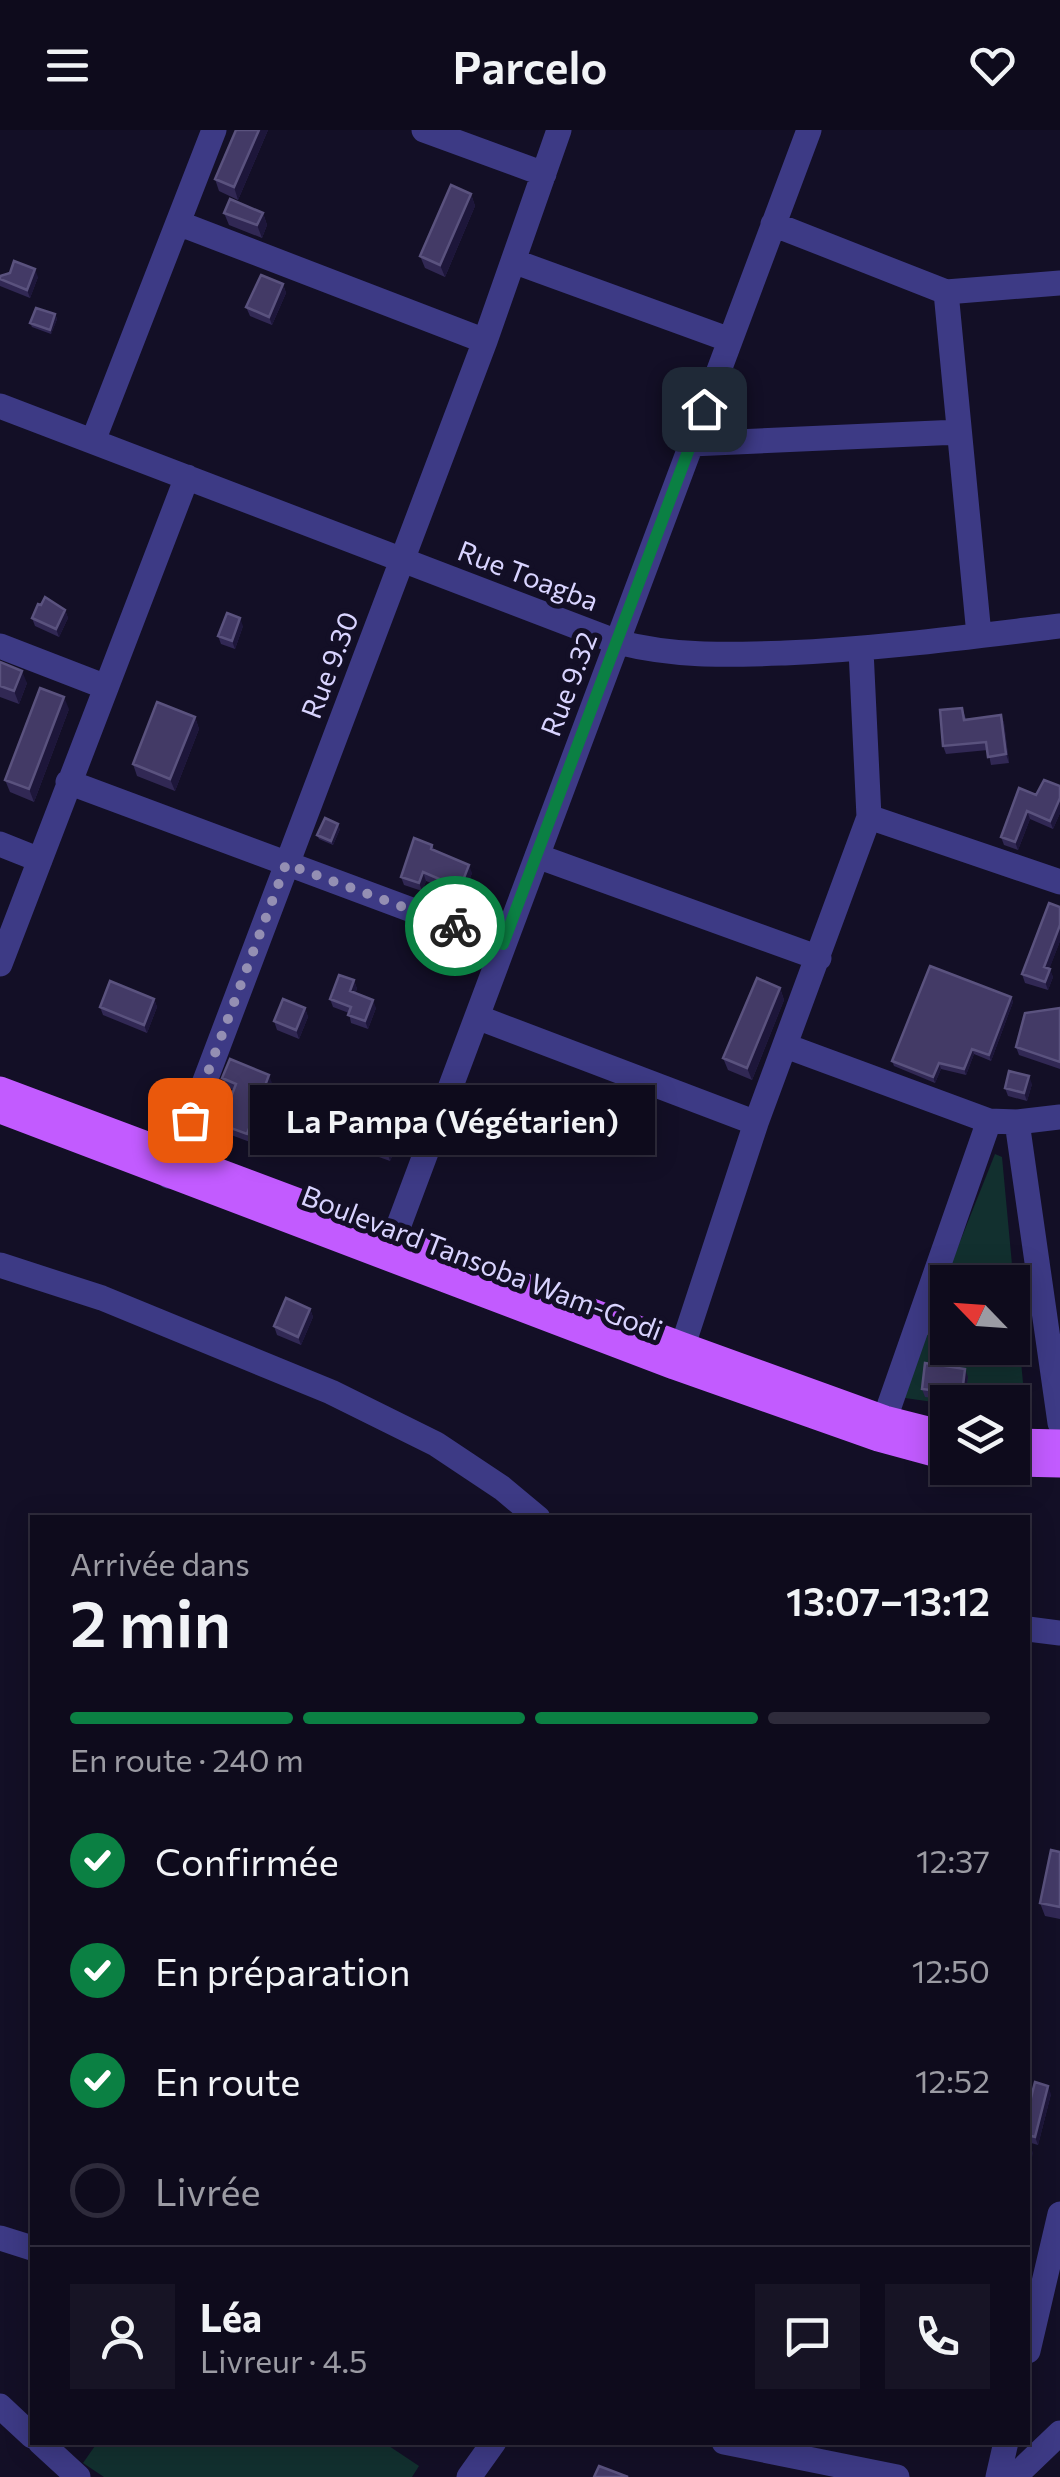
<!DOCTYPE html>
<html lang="fr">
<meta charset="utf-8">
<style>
:root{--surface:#0e0b1c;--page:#171425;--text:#f1f3f6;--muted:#9b9ba3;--line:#2e2b3b;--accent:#0b8043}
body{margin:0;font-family:Commissioner,sans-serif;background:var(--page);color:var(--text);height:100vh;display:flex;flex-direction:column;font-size:38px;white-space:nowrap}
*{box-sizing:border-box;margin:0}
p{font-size:32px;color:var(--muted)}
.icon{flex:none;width:55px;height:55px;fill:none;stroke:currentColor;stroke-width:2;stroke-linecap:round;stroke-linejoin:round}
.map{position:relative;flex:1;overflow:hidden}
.panel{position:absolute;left:30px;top:1385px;width:1000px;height:930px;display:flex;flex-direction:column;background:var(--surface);border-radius:0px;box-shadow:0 5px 25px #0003,0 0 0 2px var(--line)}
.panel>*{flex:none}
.needle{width:65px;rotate:295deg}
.controls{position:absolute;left:930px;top:1135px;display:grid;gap:20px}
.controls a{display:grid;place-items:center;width:100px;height:100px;border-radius:0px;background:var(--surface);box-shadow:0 5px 25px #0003,0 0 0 2px var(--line);font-size:50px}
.pin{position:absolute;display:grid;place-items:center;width:85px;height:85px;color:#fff;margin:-42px;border-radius:20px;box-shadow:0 5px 15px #0006}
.courier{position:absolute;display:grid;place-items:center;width:100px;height:100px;margin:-50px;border:8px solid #0b8043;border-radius:50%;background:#fff;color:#222;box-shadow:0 2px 12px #0007}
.bubble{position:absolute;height:70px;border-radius:0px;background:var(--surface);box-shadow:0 5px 25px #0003,0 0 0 2px var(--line);font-size:32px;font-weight:600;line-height:70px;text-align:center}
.headline em{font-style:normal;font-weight:600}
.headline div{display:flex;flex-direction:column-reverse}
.headline{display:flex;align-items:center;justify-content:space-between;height:170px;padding:0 40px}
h1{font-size:65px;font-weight:600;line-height:75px}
.bar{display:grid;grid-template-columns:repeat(4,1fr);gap:15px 10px;align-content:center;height:120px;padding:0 40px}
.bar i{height:12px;border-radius:8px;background:var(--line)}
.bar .on{background:var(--accent)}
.bar p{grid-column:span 4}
.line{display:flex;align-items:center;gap:25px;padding:0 40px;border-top:2px solid var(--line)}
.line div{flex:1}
.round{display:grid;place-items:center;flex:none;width:105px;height:105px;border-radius:0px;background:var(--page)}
ol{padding:0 40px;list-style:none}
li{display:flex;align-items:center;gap:30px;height:110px}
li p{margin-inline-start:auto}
li .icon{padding:10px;border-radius:50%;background:var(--accent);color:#fff;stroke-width:4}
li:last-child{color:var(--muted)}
li i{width:55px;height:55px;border:5px solid var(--line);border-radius:50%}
header{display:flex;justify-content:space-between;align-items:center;height:130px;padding:0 40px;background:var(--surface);font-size:45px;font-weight:600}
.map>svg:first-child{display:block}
</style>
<header><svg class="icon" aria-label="menu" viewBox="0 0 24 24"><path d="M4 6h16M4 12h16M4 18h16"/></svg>Parcelo<svg class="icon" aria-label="heart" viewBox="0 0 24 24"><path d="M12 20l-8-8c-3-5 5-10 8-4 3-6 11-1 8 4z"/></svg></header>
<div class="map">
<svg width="1060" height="2347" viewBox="0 0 1060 2347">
<rect width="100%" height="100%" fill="#130f26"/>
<!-- green -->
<path fill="#12302f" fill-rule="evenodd" d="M995,1024l7,3 24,258 -13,-2 -1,-11 -65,2 -49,-7zM948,1152h64v66h-64z
M383,2312l36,24 -7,11h-308l-21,-14 14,-20z"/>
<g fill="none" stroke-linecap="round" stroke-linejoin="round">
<!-- minor -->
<path stroke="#3d3a85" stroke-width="25" d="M424,0l120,44
M178,93l307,118
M773,94l173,68 114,-9
M513,131l217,79
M946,162l33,343
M0,276l617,236c59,15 108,13 168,11 92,-4 183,-16 275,-27
M93,311l121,-311
M691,314l268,-12
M0,516l106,41
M68,652l435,162
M869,687l191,65
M0,714l40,16
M537,726l282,102
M0,834l187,-487
M477,887l279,106
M786,916l203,75 28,1 43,-5
M1017,992l43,301
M169,1046l316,-835 74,-211
M388,1124l421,-1124
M0,1135l102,33 229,94 105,52 66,44 36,30
M683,1215l73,-222 113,-306 -8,-167
M885,1288l104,-297
M1028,1499l32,4
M0,2108l32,10
M1028,2221l32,-137
M0,2276l32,30
M40,2312l38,35
M724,2312l173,35
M469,2347l25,-35
M998,2347l8,-35
M1014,2347l46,-44"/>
<!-- major -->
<path stroke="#c25bff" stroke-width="25" d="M0,959l683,256 202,73 63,16
M0,981l674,256 204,72 70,19
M1012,1311l48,1
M1012,1334l48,1"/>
</g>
<!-- wall -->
<path fill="#312854" d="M236,0h32l-30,70 -19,-9 -4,-12z
M471,64l4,12 -30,71 -20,-9 -5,-12z
M224,83h39l4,12 -5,13 -33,-13z
M10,143l28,4 -8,21 -30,-12v-10z
M283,154l3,9 -14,32 -22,-9 -4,-9z
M55,184l2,5 -6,15 -19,-7 -2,-4z
M65,480l3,8 -9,19 -24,-11 -3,-8z
M243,496l-8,23 -14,-5 -3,-8z
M0,532l27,21 -8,21 -19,-7z
M962,578l4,11 35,-4 3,8 5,40 -18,2 -3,-15 -42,4 -3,-8z
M69,579l-35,93 -24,-10 -5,-12z
M195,587l4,12 -24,62 -38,-15 -4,-12z
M1060,656v27l-7,16 -23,-10 -12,31 -14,-5 -3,-8 35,-42z
M340,699l-7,16 -14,-6 -2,-4z
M432,715l3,6 37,22 -9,23 -37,-15 -4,10 -18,-6 -3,-8z
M1060,777v34l-11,28 4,8 -5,13 -23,-7 -3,-9z
M354,850l3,9 -2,4 21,15 -8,21 -17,-6 -2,-10 -16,-6 -3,-8z
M780,858l4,12 -32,80 -24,-10 -5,-12z
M1011,867l2,5 -22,59 -17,-7 -8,21 -25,-6 -6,14 -41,-17 -2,-5z
M154,869l3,8 -10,26 -44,-18 -3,-8z
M305,878l3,9 -9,22 -22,-9 -3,-9z
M1060,878v61l-41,-14 -3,-8z
M222,948l50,5 -22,59 -27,-10 -13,6 -8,-20 24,-8 8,-20 -9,-4z
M1032,954l-5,17 -19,-5 -3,-8z
M396,978l3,6 -8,21 7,8 -8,18 -36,-13 -2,-7 3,-9 -9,-3 -2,-6z
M310,1179l3,8 -12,28 -24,-10 -3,-9z
M948,1190v25l-18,-7 -1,-4z
M968,1247l-4,25 -39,-5 -3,-8z
M1060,1722v67l-15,-3 -5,-13z
M1051,1964l-13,51 -10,-3v-32z"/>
<!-- shaded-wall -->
<path fill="#1d163a" d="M259,0h9l-30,70 -4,-13z
M471,64l4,12 -30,71 -5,-12z
M263,83l4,12 -5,13 -5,-13z
M35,139l3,8 -8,21 -3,-8z
M283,154l3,9 -14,32 -3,-8z
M55,184l2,5 -6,15 -1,-4z
M65,480l3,8 -9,19 -3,-8z
M240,488l3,8 -8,23 -3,-8z
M22,541l5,12 -8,21 -5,-13z
M64,567l5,12 -35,93 -5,-13z
M1001,585l3,8 5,40 -3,-9z
M195,587l4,12 -24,62 -5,-12z
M1060,668v15l-7,16 -3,-8z
M1027,681l3,8 -12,31 -3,-8z
M338,694l2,5 -7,16 -2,-4z
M469,735l3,8 -9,23 -3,-8z
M423,742l3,9 -4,10 -3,-8z
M1060,795v16l-13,34 -3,-8z
M1050,839l3,8 -5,13 -3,-8z
M354,850l3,9 -4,11 -3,-9z
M780,858l4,12 -32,80 -5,-12z
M1011,867l2,5 -22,59 -2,-6z
M154,869l3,8 -10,26 -3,-8z
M373,870l3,8 -8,21 -3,-8z
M305,878l3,9 -9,22 -3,-9z
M972,919l2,5 -8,21 -2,-6z
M939,933l2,6 -6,14 -2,-6z
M269,945l3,8 -22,59 -3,-8z
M1029,946l3,8 -5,17 -3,-8z
M396,978l3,6 -10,25 -2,-6z
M396,1007l2,6 -8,18 -2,-6z
M310,1179l3,8 -12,28 -3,-8z
M965,1239l3,8 -4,25 -2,-8z
M1048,1956l3,8 -13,51 -3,-8z
M1030,2015l3,8 -5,24v-21z"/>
<!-- building -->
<path fill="#433a66" stroke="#5a527e" stroke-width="2.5" d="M236,0h23l-25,57 -19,-8z
M451,55l20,9 -31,71 -20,-9z
M230,69l33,14 -6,12 -33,-12z
M14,131l21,8 -8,21 -27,-11v-3l10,-3z
M261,145l22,9 -14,33 -23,-10z
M36,178l19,6 -5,16 -20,-7z
M45,467l20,13 -9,19 -24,-11 6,-14 3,1z
M227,483l13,5 -8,23 -14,-5z
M0,532l22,9 -8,20 -14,-5z
M40,558l24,9 -35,92 -24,-9z
M157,572l38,15 -25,62 -37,-15z
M962,578l2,12 37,-5 5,39 -18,3 -2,-15 -43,4 -3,-36z
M1044,650l16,6v12l-10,23 -23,-10 -12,31 -14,-5 18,-49 17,7z
M325,688l13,6 -7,17 -14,-6z
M414,708l18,7 -1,4 38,16 -9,23 -37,-16 -4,11 -18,-6z
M1049,773l11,4v18l-16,42 6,2 -5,13 -23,-8z
M930,836l81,31 -22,58 -17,-6 -8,20 -25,-6 -6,14 -41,-16z
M339,845l15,5 -4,11 23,9 -8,21 -17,-6 3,-8 -21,-8z
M757,848l23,10 -33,80 -24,-10z
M110,851l44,18 -10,26 -44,-18z
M283,869l22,9 -9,22 -22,-9z
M1060,878v54l-44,-15 9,-34z
M230,929l39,16 -22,59 -27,-10 -12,6 -6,-12 9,-5 3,-8 12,5 10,-26 -14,-6z
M1009,941l20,5 -5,17 -19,-5z
M355,962l41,16 -9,25 9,4 -8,18 -36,-14 5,-14 -13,-4z
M286,1168l24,11 -12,28 -24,-11z
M935,1185l13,5v21l-19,-7z
M925,1233l40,6 -3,25 -40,-5z
M1051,1720l9,2v55l-20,-4z
M1035,1952l13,4 -13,51 -7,-2v-25z
M599,2336l29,11h-34z"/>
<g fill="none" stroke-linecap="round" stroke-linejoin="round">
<!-- done -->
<path stroke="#948fb3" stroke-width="10" stroke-dasharray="0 18" d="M190,990l96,-256 169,62"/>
<!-- route -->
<path stroke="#0b8043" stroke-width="12" d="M455,796l48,18 201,-535"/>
</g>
<g text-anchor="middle" stroke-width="10" stroke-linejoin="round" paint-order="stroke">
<!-- street labels -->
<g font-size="28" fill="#d9d4ff" stroke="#130f26">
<text transform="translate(528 446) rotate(21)" y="10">Rue Toagba</text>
<text transform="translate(330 535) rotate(-69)" y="10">Rue 9.30</text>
<text transform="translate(569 554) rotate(-69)" y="10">Rue 9.32</text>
<text transform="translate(482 1133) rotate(21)" y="10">Boulevard Tansoba Wam-Godi</text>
</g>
</g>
</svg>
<div class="controls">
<a><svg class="needle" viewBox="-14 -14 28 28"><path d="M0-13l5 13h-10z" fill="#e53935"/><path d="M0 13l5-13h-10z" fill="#9b9ba3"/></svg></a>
<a><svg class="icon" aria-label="layers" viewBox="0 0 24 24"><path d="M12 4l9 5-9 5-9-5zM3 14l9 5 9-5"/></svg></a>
</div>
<div class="pin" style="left:190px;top:990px;background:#ea580c"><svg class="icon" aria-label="bag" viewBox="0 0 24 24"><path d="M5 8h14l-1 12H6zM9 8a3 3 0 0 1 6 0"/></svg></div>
<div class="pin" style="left:704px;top:279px;background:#1f2937"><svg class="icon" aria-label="home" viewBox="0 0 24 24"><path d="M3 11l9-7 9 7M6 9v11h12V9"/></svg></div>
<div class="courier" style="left:455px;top:796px"><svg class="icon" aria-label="bike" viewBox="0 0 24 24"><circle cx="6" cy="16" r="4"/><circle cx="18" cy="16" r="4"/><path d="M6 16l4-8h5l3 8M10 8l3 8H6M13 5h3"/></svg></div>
<div class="bubble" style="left:250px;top:955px;width:405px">La Pampa (Végétarien)</div>
<section class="panel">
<div class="headline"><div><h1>2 min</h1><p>Arrivée dans</p></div><em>13:07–13:12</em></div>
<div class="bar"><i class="on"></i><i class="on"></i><i class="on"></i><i></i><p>En route · 240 m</p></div>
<ol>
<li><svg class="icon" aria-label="check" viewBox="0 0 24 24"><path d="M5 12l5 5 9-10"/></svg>Confirmée<p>12:37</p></li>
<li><svg class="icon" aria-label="check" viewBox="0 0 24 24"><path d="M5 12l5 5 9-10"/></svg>En préparation<p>12:50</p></li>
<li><svg class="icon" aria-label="check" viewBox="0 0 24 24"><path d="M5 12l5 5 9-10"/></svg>En route<p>12:52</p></li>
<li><i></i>Livrée</li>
</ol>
<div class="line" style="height:180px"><a class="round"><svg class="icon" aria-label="person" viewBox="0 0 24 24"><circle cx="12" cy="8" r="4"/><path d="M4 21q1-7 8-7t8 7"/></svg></a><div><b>Léa</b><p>Livreur · 4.5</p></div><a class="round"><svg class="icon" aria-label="chat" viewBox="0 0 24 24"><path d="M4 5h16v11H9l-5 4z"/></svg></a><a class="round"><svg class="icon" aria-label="phone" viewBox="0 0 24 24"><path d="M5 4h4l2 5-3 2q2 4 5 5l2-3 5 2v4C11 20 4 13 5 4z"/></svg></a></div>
</section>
</div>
